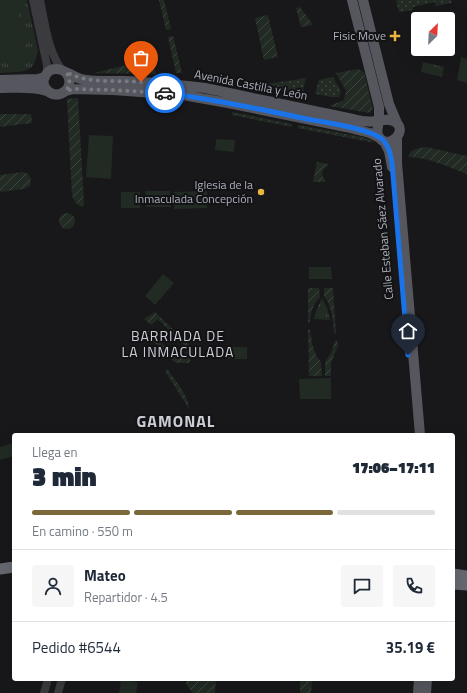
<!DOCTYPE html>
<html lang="es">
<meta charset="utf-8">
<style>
:root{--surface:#fff;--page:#f6f6f7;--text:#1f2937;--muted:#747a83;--line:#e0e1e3;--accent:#7b683b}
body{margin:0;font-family:"Titillium Web",sans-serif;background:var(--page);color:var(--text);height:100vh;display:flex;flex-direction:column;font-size:15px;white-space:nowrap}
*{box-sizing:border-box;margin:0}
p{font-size:13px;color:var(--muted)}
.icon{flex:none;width:22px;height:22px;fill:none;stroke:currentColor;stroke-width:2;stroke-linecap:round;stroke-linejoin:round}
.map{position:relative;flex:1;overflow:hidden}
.sheet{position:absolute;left:12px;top:433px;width:443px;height:248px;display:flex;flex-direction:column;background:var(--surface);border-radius:4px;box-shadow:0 4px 16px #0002}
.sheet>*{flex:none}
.needle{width:26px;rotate:24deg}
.controls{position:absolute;left:411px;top:12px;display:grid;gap:8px}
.controls a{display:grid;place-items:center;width:44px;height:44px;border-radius:4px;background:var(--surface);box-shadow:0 4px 16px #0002;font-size:20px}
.pin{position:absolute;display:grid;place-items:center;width:34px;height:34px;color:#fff;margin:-41px -17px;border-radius:50% 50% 50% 0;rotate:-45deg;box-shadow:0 0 4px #0007}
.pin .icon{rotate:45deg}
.courier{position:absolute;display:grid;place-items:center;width:40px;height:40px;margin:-20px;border:3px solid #1a73e8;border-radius:50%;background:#fff;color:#222;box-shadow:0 1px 5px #0007}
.head em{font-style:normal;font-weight:800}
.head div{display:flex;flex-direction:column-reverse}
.head{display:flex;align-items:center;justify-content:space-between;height:68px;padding:0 20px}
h1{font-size:26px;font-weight:800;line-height:30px}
.bar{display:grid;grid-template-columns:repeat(4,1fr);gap:6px 4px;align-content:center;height:48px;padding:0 20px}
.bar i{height:5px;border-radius:3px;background:var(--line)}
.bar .active{background:var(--accent)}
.bar p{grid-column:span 4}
.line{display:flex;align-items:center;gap:10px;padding:0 20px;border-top:1px solid var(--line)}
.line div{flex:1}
.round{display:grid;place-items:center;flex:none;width:42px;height:42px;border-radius:4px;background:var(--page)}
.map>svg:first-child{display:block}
</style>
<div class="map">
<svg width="467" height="693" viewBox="0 0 467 693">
<defs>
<pattern id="grass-dots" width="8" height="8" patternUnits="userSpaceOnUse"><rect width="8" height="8" fill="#222a24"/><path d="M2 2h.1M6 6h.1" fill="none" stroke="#3f4642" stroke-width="1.8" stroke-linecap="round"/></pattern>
<pattern id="park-tufts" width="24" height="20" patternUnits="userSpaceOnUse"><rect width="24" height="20" fill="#222a24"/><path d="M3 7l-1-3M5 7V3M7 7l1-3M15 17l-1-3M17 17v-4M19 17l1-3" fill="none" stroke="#3f4642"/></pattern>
<pattern id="garden-furrows" width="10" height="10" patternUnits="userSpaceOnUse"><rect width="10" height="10" fill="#222a24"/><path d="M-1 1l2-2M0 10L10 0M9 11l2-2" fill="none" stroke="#3f4642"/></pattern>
</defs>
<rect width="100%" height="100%" fill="#18181a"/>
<!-- grass -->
<path fill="url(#grass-dots)" d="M396,0h55l1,3 -17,3v-4l-22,5v3l-14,2z
M333,77l8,14 -2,6h-7l-17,-3 4,-14z
M306,78l-3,11 1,1 -1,5 -20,-4 -1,-3h-3l-12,-4z"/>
<!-- park -->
<path fill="url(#park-tufts)" d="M0,0h27l11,50 -3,12 -4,6 -7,3 -6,1 -18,1z
M423,62l21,5 -2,10 -21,-5z
M322,298l5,10 3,12 -16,-1 2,-8z"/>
<!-- garden -->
<path fill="url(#garden-furrows)" d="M159,0h5l7,29 -5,1z
M300,7l13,18 -12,2 -5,-19z
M268,15l10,42 -14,3 -9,-42z
M173,36l9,37h-6l-8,-36z
M152,59l4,15 -62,-1z
M358,69l6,3 9,37 -3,4 -41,-7 15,-6 2,-9 -10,-18z
M78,98l6,106 -1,2 -1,1c-5,-2 -9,-7 -10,-12l-5,-96z
M232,112l60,12v3l-60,-12z
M0,114h31l1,9 -32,4z
M298,125l64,12 7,2 6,4 -77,-15z
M426,147l41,9v18c-19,-7 -39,-17 -59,-17 2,-8 10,-9 18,-10z
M317,162l11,2v2c-7,4 -8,9 -2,15l-1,1h-12z
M23,172c7,1 9,7 7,14l-6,3 -24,3v-17z
M59 221a8 8 0 1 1 16 0a8 8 0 1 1-16 0Z
M308,288h11l1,9c-7,7 -9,15 -10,25l-2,1z
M324,288h9l3,46 -2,-1c-1,-13 -2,-27 -10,-37z
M155,312l39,38 -2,5 -7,-2 3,-3 -30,-31 -7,6 -7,-6z
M308,329l2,1 2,13 2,7 3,7 4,5 1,14h-13z
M148,330l30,29 5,-4 8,2 -2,6h-12l-4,-2 -28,-28z
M337,340l1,6 -7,17v13h-6v-14l6,-9 4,-12z
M167,369c7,9 23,29 22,40l-24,-38z
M187,679h29l-1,14h-23v-1l-6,-8z
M300,679h12l-1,14h-11z"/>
<!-- pitch -->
<path fill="#222a24" d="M15,0l12,58 -27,6v-61z
M461,57l6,2v24l-10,-3z
M89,135l24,1 -2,43 -25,-2z
M216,139l19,1 -1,12 -19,-2z
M145,191h25l1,16h-25z
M207,191v17l-33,1v-17z
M121,192h19v16h-19z
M309,267h22l1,12h-23z
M163,274l11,9 -19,22 -10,-9z
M225,347h22v12h-22z
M331,378v21h-31l-1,-20z
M14,443v13l-14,4v-13z
M121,680l17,2 -2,11h-17z"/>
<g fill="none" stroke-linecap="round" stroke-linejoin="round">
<!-- minor -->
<path stroke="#3a3a3f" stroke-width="8" d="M33,0l14,65v8
M40,0c5,23 8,53 23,71
M44,693l4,-14
M58,693l4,-14"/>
<!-- major -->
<path stroke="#56575e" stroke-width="10" d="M363,0l26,104 8,19
M66,73c12,15 -10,30 -20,16 -6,-8 0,-20 10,-20 6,-1 17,8 25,10 13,3 28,2 42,2 27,1 55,4 82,7 21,4 41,9 62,13 32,7 64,13 95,20 4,0 9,1 13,0 5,0 13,-3 18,0 19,8 -7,33 -15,14 -2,-5 1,-10 1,-15 0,-5 0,-9 0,-13l-27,-107
M0,80l38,-1 7,-2
M0,88c14,0 34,-2 47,3
M66,91l7,-2 40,1 70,5 45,8 118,24 24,6 10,5
M397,138v25l23,272
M384,141l5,10 3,16
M418,693l1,-14
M426,693l1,-14"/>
<!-- highway -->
<path stroke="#666870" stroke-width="11" d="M0,569l14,-2
M453,574l14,2
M453,584l14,1"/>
</g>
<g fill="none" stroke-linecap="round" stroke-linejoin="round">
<!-- done -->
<path stroke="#787a82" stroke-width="4" stroke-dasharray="0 7.2" d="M141,82c-24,-2 -54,2 -75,-10 5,7 4,13 0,19l7,-2 40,1 52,3"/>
<!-- route -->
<path stroke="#1a73e8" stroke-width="5" d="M165,93c48,6 95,16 142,26 17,3 65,10 76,21 6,6 8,16 9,23l16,192"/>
</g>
<!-- markers -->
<g fill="#ebb540" stroke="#131316" stroke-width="1.5">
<path d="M393 30h4v4h4v4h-4v4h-4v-4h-4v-4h4z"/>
<circle cx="261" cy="192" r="4"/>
</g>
<g text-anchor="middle" stroke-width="4" stroke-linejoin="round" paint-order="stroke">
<!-- poi labels -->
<g font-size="12" fill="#abafba" stroke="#131316" text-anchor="end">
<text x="386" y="40">Fisic Move</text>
<text x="253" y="189">Iglesia de la<tspan x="253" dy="14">Inmaculada Concepción</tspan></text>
</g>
<!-- street labels -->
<g font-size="12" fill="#abafba" stroke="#131316">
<text transform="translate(251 85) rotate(11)" y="4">Avenida Castilla y León</text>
<text transform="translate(383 229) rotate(-95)" y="4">Calle Esteban Sáez Alvarado</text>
</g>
<!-- quarter labels -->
<g font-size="14" letter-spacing="1" fill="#ccced6" stroke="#131316">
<text x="178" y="341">BARRIADA DE<tspan x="178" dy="16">LA INMACULADA</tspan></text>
</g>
<!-- district labels -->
<g font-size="16" font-weight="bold" letter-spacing="1" fill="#ccced6" stroke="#131316">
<text x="176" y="427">GAMONAL</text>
</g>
</g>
</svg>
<div class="controls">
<a><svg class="needle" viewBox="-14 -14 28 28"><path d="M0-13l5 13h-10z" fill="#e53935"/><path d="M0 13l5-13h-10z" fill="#747a83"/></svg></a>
</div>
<div class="pin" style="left:141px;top:82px;background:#ea580c"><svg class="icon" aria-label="bag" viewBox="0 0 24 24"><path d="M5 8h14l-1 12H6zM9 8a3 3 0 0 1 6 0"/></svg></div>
<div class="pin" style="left:408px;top:355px;background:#1f2937"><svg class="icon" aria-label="home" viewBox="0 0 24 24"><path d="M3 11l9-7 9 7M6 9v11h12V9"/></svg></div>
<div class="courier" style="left:165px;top:93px"><svg class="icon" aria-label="car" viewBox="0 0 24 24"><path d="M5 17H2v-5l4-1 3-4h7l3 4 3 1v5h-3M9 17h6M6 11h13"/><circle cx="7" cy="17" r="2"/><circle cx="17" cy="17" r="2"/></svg></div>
<section class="sheet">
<div class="head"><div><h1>3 min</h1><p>Llega en</p></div><em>17:06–17:11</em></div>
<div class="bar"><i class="active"></i><i class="active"></i><i class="active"></i><i></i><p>En camino · 550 m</p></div>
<div class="line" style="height:72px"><a class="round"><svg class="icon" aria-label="person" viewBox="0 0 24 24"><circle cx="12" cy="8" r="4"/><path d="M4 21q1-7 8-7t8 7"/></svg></a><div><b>Mateo</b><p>Repartidor · 4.5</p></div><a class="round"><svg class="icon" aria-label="chat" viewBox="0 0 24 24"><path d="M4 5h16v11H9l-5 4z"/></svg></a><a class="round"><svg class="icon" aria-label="phone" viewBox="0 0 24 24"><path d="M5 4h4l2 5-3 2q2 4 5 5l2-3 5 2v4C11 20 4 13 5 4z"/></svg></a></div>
<div class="line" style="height:52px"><div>Pedido #6544</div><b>35.19 €</b></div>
</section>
</div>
